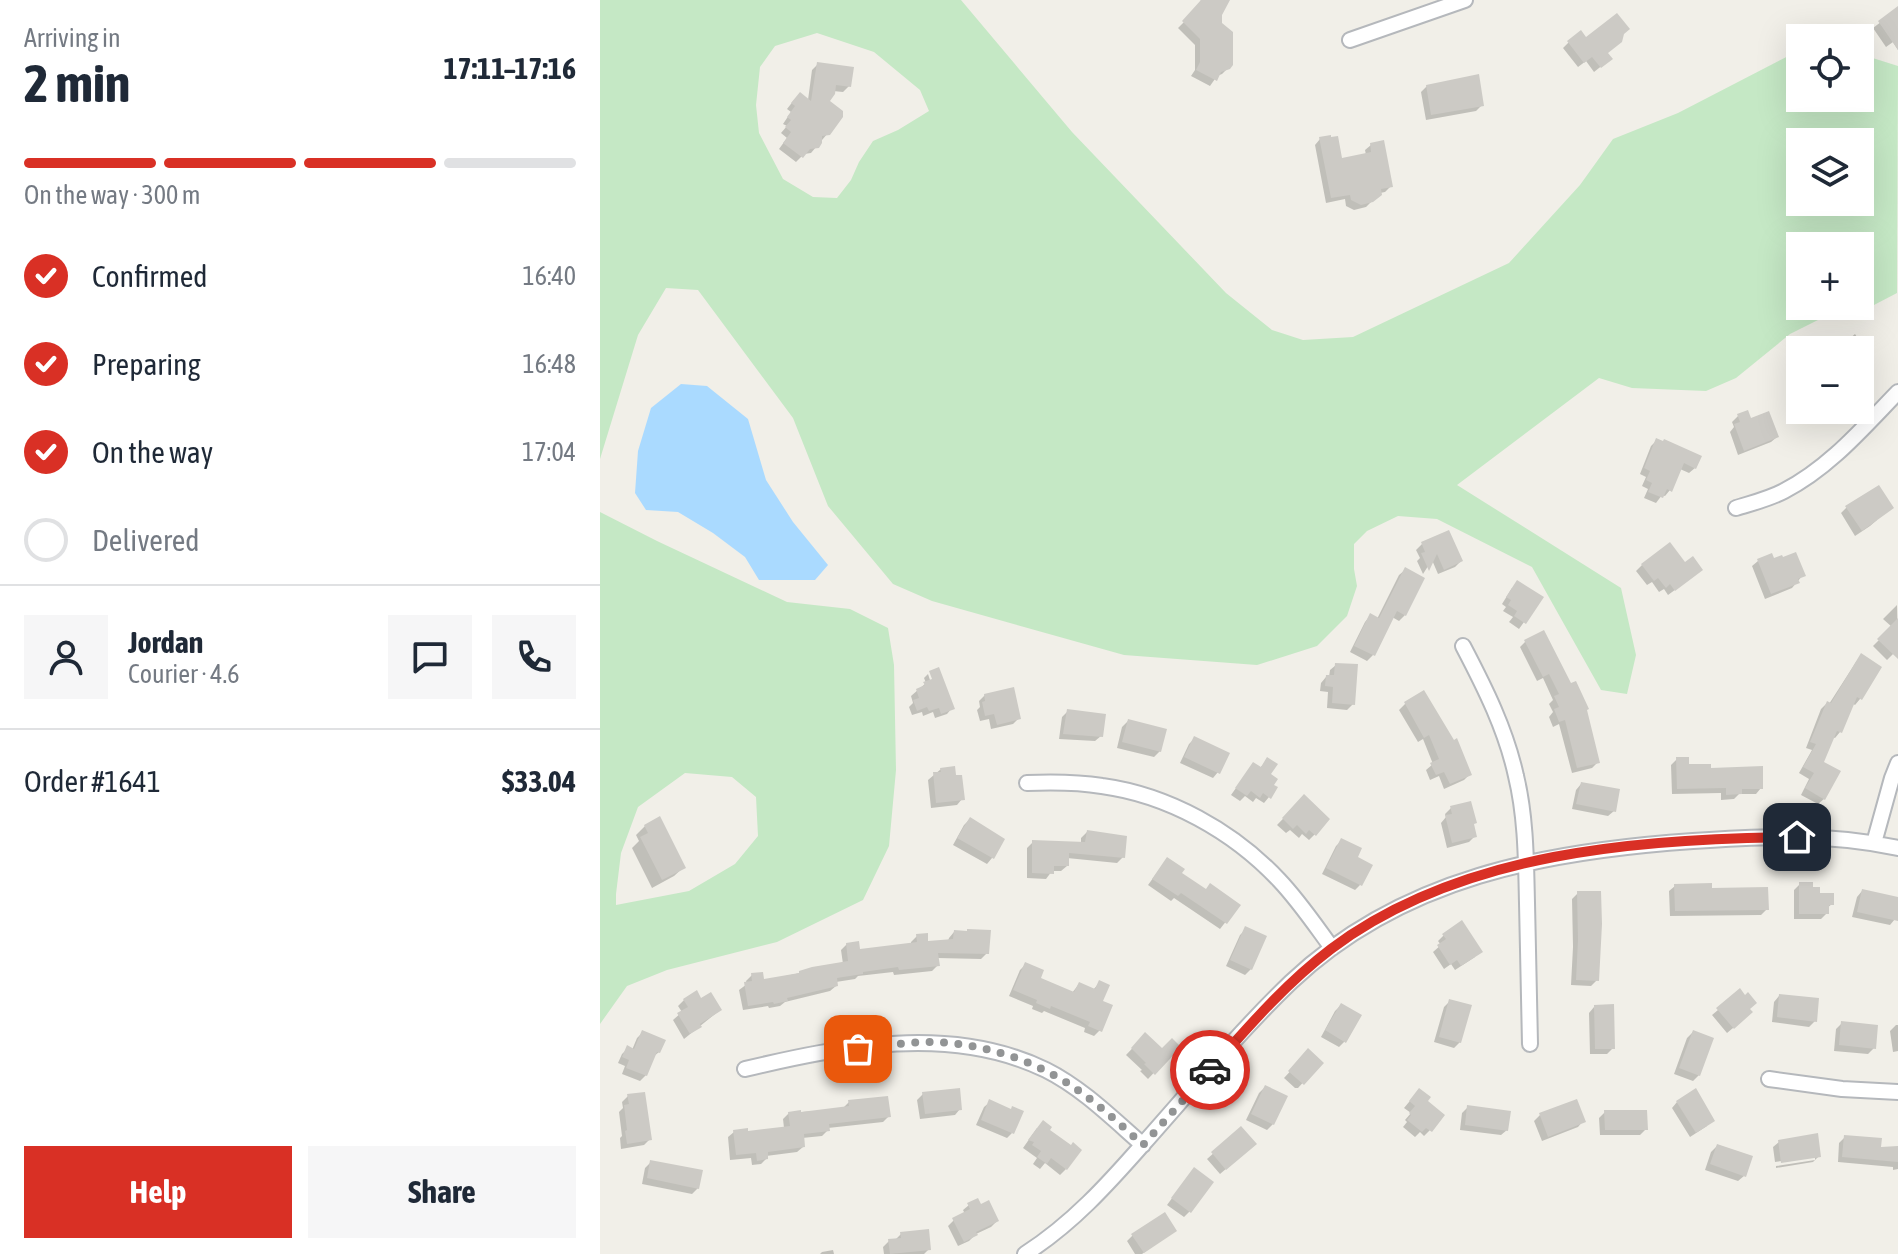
<!DOCTYPE html>
<meta charset="utf-8">
<style>
:root{--surface:#fff;--page:#f6f6f7;--text:#1f2937;--muted:#747a83;--line:#e0e1e3;--accent:#d93025}
body{margin:0;font-family:"Asap Condensed",sans-serif;background:var(--page);color:var(--text);height:100vh;display:flex;flex-direction:column;font-size:30px;white-space:nowrap}
*{box-sizing:border-box;margin:0}
p{font-size:26px;color:var(--muted)}
.icon{flex:none;width:44px;height:44px;fill:none;stroke:currentColor;stroke-width:2;stroke-linecap:round;stroke-linejoin:round}
.map{position:relative;flex:1;overflow:hidden}
.details{display:flex;flex-direction:column;background:var(--surface);width:600px}
.details>*{flex:none}
.tools{position:absolute;left:1186px;top:24px;display:grid;gap:16px}
.tools a{display:grid;place-items:center;width:88px;height:88px;border-radius:0px;background:var(--surface);box-shadow:0 8px 32px #0002;font-size:40px}
.pin{position:absolute;display:grid;place-items:center;width:68px;height:68px;color:#fff;margin:-34px;border-radius:16px;box-shadow:0 4px 12px #0006}
.courier{position:absolute;display:grid;place-items:center;width:80px;height:80px;margin:-40px;border:6px solid #d93025;border-radius:50%;background:#fff;color:#222;box-shadow:0 2px 10px #0007}
.summary em{font-style:normal;font-weight:700}
.summary div{display:flex;flex-direction:column-reverse}
.summary{display:flex;align-items:center;justify-content:space-between;height:136px;padding:0 24px}
h1{font-size:52px;font-weight:700;line-height:60px}
.bar{display:grid;grid-template-columns:repeat(4,1fr);gap:12px 8px;align-content:center;height:96px;padding:0 24px}
.bar i{height:10px;border-radius:6px;background:var(--line)}
.bar .current{background:var(--accent)}
.bar p{grid-column:span 4}
.line{display:flex;align-items:center;gap:20px;padding:0 24px;border-top:2px solid var(--line)}
.line div{flex:1}
.round{display:grid;place-items:center;flex:none;width:84px;height:84px;border-radius:0px;background:var(--page)}
ol{padding:0 24px;list-style:none}
li{display:flex;align-items:center;gap:24px;height:88px}
li p{margin-inline-start:auto}
li .icon{padding:8px;border-radius:50%;background:var(--accent);color:#fff;stroke-width:4}
li:last-child{color:var(--muted)}
li i{width:44px;height:44px;border:4px solid var(--line);border-radius:50%}
.button{display:flex;gap:16px;margin-top:auto;padding:16px 24px}
.button a{flex:1;height:92px;border-radius:0px;background:var(--accent);color:#fff;font-size:32px;font-weight:700;line-height:92px;text-align:center}
.button a+a{background:var(--page);color:var(--text)}
main{display:flex;flex:1;min-height:0}
.map>svg:first-child{display:block}
</style>
<main>
<section class="details">
<div class="summary"><div><h1>2 min</h1><p>Arriving in</p></div><em>17:11–17:16</em></div>
<div class="bar"><i class="current"></i><i class="current"></i><i class="current"></i><i></i><p>On the way · 300 m</p></div>
<ol>
<li><svg class="icon" aria-label="check" viewBox="0 0 24 24"><path d="M5 12l5 5 9-10"/></svg>Confirmed<p>16:40</p></li>
<li><svg class="icon" aria-label="check" viewBox="0 0 24 24"><path d="M5 12l5 5 9-10"/></svg>Preparing<p>16:48</p></li>
<li><svg class="icon" aria-label="check" viewBox="0 0 24 24"><path d="M5 12l5 5 9-10"/></svg>On the way<p>17:04</p></li>
<li><i></i>Delivered</li>
</ol>
<div class="line" style="height:144px"><a class="round"><svg class="icon" aria-label="person" viewBox="0 0 24 24"><circle cx="12" cy="8" r="4"/><path d="M4 21q1-7 8-7t8 7"/></svg></a><div><b>Jordan</b><p>Courier · 4.6</p></div><a class="round"><svg class="icon" aria-label="chat" viewBox="0 0 24 24"><path d="M4 5h16v11H9l-5 4z"/></svg></a><a class="round"><svg class="icon" aria-label="phone" viewBox="0 0 24 24"><path d="M5 4h4l2 5-3 2q2 4 5 5l2-3 5 2v4C11 20 4 13 5 4z"/></svg></a></div>
<div class="line" style="height:104px"><div>Order #1641</div><b>$33.04</b></div>
<div class="button"><a>Help</a><a>Share</a></div>
</section>
<div class="map">
<svg width="1298" height="1254" viewBox="0 0 1298 1254">
<rect width="100%" height="100%" fill="#f1efe8"/>
<!-- green -->
<path fill="#c5e8c5" fill-rule="evenodd" d="M0,0h361l111,132 154,161 46,37 31,10 50,-3 156,-74 71,-78 33,-46 65,-26 122,-63v48h60v-44l38,12 -1,227 -46,24 -29,1 -32,16 -54,44 -30,13 -74,-3 -33,-10 -142,107 164,103 15,67 -9,39 -26,-4 -69,-123 -95,-48 -39,-3 -31,15 -13,13v25l3,17 -10,30 -30,30 -60,19 -133,-10 -192,-54 -39,-17 -65,-78 -35,-88 -95,-128 -32,-2 -28,47 -38,124zM217,33l57,19 46,38 9,21 -31,19 -25,11 -14,21 -8,18 -14,18 -24,-1 -30,-18 -24,-46 -3,-28 4,-38 15,-21zM1200,142h60v60h-60zM1200,246h60v60h-60z
M0,512l57,29 130,61 63,7 38,19 6,37 2,105 -7,76 -26,54 -86,42 -110,28 -40,16 -27,38v5zM85,773l47,4 24,20 2,39 -23,28 -46,27 -73,14v-11l5,-41 17,-46z"/>
<!-- water -->
<path fill="#aadaff" d="M81,384l26,2 41,33 18,61 27,42 35,43 -13,15h-56l-14,-23 -32,-24 -35,-21 -32,-2 -11,-17 3,-42 13,-43z"/>
<!-- shadow -->
<path fill="#0003" d="M601,0h27l-8,15 8,53 -6,6 -5,2 -7,10 -19,-10 4,-6v-25l-17,-17 15,-15z
M1298,9v41l-5,-8 -7,5 -13,-19z
M969,42l37,11 -2,11 -10,8 -8,-11 -8,6 -15,-19z
M218,64l31,22 -6,6 -10,-1 -6,10 1,32 -17,20 -7,1 -8,8 -17,-13 8,-11 -6,-5 6,-7 -4,-2 8,-12 -4,-3 7,-9h14l4,-30z
M827,86l55,19 -6,6 -50,9 -5,-28z
M720,139l21,21 25,-5 -1,-5 6,-5 20,41 -6,6 -5,1 -14,14 -12,3 -8,-4 -1,-7 -19,4 -11,-58z
M1255,334l10,15 -5,5v-4h-24z
M1138,416l39,21 -6,5 -33,13 -8,-23 4,-5 -2,-5z
M1057,440l38,28 -6,5 -9,-4 -10,21 -5,6 -3,-1 -6,8 -12,-5 4,-9 -6,-3 4,-9 -6,-3 11,-28z
M1247,507l30,13 -7,6 -15,10 -14,-23z
M822,544l39,17 -6,6 -17,7 -6,-14 -9,14 -6,-13 3,-3 -4,-8z
M1158,561h15l30,14 -11,13 -27,11 -13,-33z
M1042,565l52,11 -26,19 -4,-6 -5,3 -7,-10 -5,3 -11,-14z
M805,570v45l-6,6 -7,-4 -19,38 -6,6 -17,-9 15,-30 5,-6 7,3 22,-44z
M912,588l29,10 -22,31 -10,-7 4,-5 -10,-6 3,-4 -4,-3z
M1297,605l1,44 -11,11 -14,-14 19,-19 -9,-8z
M943,633l55,129 -6,6 -20,5 -13,-49 -6,3 -4,-10 4,-5 -4,-8 4,-4 -10,-22 -6,3 -17,-34 5,-5z
M1261,656l-1,43 -5,6 -3,-2 -12,29 -5,6 -3,-1 -10,26 2,36 -6,5 -17,-9 8,-16 -10,-6 13,-23 -6,-2 15,-39 6,-6 2,1 27,-42z
M736,665l17,39 -6,6 -20,-2 1,-16 -8,-1 1,-8 5,-6h3l1,-7z
M328,674l5,15 19,19 -5,6 -12,4 -2,-6 -10,4 -1,-4 -10,3 -3,-8 4,-4 -2,-7 15,-13 -2,-5z
M824,693l46,81 -6,6 -20,9 -5,-13 -9,4 -4,-10 7,-6 -10,-25 -5,3 -19,-32 6,-6z
M385,695l34,23 -6,6 -22,5 -2,-10 -9,2 -3,-11 3,-3 -1,-6z
M468,711l33,25 -6,5 -36,-2 3,-22z
M528,721l32,30 -6,6 -37,-9 5,-21z
M595,738l23,34 -5,6 -33,-15 9,-19z
M668,759l1,38 -5,6 -8,-5 -3,4 -8,-6 -5,5 -9,-6 22,-31 7,4z
M1077,759l10,8 22,3 52,18 -5,6h-17l-5,5 -13,1v-7l-49,1 -1,-29z
M341,769l21,30 -5,6 -26,3 -3,-28z
M981,784l33,27 -6,5 -36,-7 4,-19z
M704,797l19,29 -14,14 -7,-6 -3,4 -9,-8 -4,3 -9,-8z
M851,808l21,17 3,11 -6,6 -22,6 -6,-25 5,-6 -1,-3z
M370,819l33,21 -11,18 -5,6 -34,-19 11,-20z
M45,826l39,41 -10,9 -22,12 -20,-40 7,-7 -3,-6z
M487,832l36,25 -6,6 -50,-5v8l-6,5h-9l-6,8 -19,-1v-30l6,-6 48,2v-6z
M742,840l13,18 5,27 -5,5 -33,-16 14,-28z
M567,859l12,15 26,17 33,15 -18,23 -46,-31 -3,3 -23,-16z
M1200,884l32,20 -5,4v5l-6,6h-27v-29z
M1075,886l35,4 57,19 -6,6 -91,1 -1,-25z
M1262,891l36,8 -3,20 -5,6 -38,-8 5,-20z
M978,893l19,87 -6,6 -20,-1 2,-38 -1,-48z
M646,929l5,40 -6,6 -19,-9 14,-31z
M354,932l33,21 -6,6 -44,-1 1,7 -6,6 -38,4 -1,-3 -35,4 -3,3 -19,3v4l-6,5 -45,11 -5,4 -11,2 -1,-2 -25,4 -4,-20 8,-6 -1,-3 6,-6 10,6 81,-17 -2,-14 6,-6 11,7 53,-6v-3l6,-6 10,7 21,-2 1,-3z
M844,935l31,22 -20,13 -4,-6 -7,5 -11,-17 8,-7 -3,-4z
M426,964l12,15 34,14 7,-9 14,6 7,-8v48l-6,6 -10,-4 1,-4 -41,-17 -2,2 -10,-4 1,-3 -24,-10 11,-26z
M1179,996l36,25 -6,6 -37,-5 2,-20z
M84,1000h17l19,10 -36,29 -11,-19 9,-8 -4,-6z
M850,1001l10,41 -6,6 -20,-6 10,-35z
M741,1005l4,36 -6,6 -18,-10 14,-26z
M994,1007l19,41 -6,6h-17l-1,-41z
M1148,1009l-3,9 -18,15 -15,-18 6,-5z
M1242,1023l32,25 -6,6 -34,-3 2,-22z
M1296,1025h2v26l-5,1 -3,-21z
M1093,1032l6,43 -6,6 -19,-7 13,-36z
M42,1033l17,19 -6,5 -7,18 -6,6 -18,-7 3,-8 -7,-3 4,-9 6,-6 4,2 5,-12z
M545,1035l17,16 16,-4 -30,32 -8,-8 2,-1 -16,-15z
M709,1051l12,12 -23,25h-3l-11,-10z
M665,1087l8,37 -6,6 -21,-10 13,-27z
M323,1094l37,15 -5,6 -35,4 -3,-19z
M28,1096l22,43 -6,6 -23,4 -1,-11 2,-2 -3,-24 4,-4 -1,-6z
M814,1096l11,5 5,29 -6,6 -4,-4 -5,5 -12,-10 4,-5 -2,-2 6,-7 -7,-5z
M249,1102l40,14 -6,6 -55,6v2l-6,6 -20,2 1,9 -6,5 -31,4v3l-5,5 -9,1 -1,-7 -21,2 -2,-23 6,-5 12,1 38,-5 -1,-9 6,-6 53,-4z
M390,1102l22,31 -5,5 -31,-13 8,-18z
M1077,1102l30,24 -17,11 -18,-29z
M868,1107l39,23 -6,5 -41,-5 2,-17z
M1005,1112l41,17 -6,6h-40l-1,-17z
M940,1115l43,6 -5,6 -36,14 -8,-20z
M437,1128l10,2 19,39 -6,6 -15,-12 -5,6 -7,-5 4,-6 -14,-10z
M641,1129l7,21 -28,24 -13,-15z
M1245,1137l34,12 19,-1v21l-5,1v-3l-55,-5 1,-19z
M1179,1142l40,14 -6,6 -37,6v-2l39,-6v-4l-40,6 -2,-15z
M1117,1146l27,30 -6,5 -33,-11 6,-18z
M51,1162l47,26 -6,6 -50,-10 3,-16z
M589,1175l1,36 -6,6 -17,-12z
M369,1205l28,16 -6,6 -15,7 -7,7 -11,5 -10,-20 6,-6 11,-6 -2,-4z
M574,1231l-32,23h-7l-8,-13 6,-6z
M301,1234l28,15 -5,5h-40l-1,-7 6,-6 6,-1z
M233,1250l1,4h-14l2,-2z"/>
<!-- building -->
<path fill="#cccac5" d="M601,0h29l-8,15v8l11,9v33l-3,4 -9,3 -4,9 -21,-11 4,-8v-23l-18,-18z
M1298,6v44l-20,-29z
M1017,13l13,16 -6,5 -2,8 -14,11 5,6 -12,9 -9,-11 -8,6 -17,-22 14,-11 5,7z
M217,62l37,5 -3,20 -15,-2 -1,9 -5,7 13,10v6l-13,18 -8,1v7l-3,5 -9,1 -7,9 -20,-15 8,-11 -6,-5 6,-7 -4,-3 8,-11 -4,-3 9,-11 11,9z
M879,74l5,32 -53,9 -5,-30z
M731,135v2l7,-1 4,22 29,-6 -1,-9 14,-3 9,47 -12,2 1,6 -9,7 -12,3 -10,-5 -1,-5 -19,3 -12,-61z
M1148,410l3,8 18,-7 10,26 -35,14 -10,-27 6,-2 -3,-8z
M1056,438l7,3 1,-2 38,17 -6,13 -12,-6 -12,29 -5,-3 -4,9 -15,-6 4,-9 -6,-3 4,-9 -6,-3z
M1279,485l15,23 -32,23 -17,-25z
M849,530l14,31 -19,9 -7,-16 -8,17 -8,-18 4,-1 -4,-10z
M1070,542l15,20 8,-6 10,14 -28,21 -5,-7 -4,4 -8,-10 -4,3 -13,-17z
M1196,552l10,24 -8,3 2,4 -29,11 -14,-35 15,-6 2,5 8,-3 1,2z
M805,567l20,11 -19,38 -9,-5 -22,45 -21,-10 16,-33 9,5z
M917,580l27,17 -18,27 -12,-8 3,-5 -9,-6 3,-5 -5,-3z
M1298,618v41l-21,-20z
M944,630l27,53 5,-2 13,28 -2,1 13,53 -23,5 -12,-48 -6,2 -5,-13 5,-2 -5,-11 5,-2 -10,-20 -6,3 -19,-37z
M1261,653l21,14 -20,33 -5,-3 -15,36 -5,-2 -13,31 17,9 -16,29 -20,-12 9,-15 -11,-6 13,-23 -6,-2 17,-41 4,2z
M735,663l23,1 -3,41 -23,-2 1,-16 -8,-1 1,-11h8z
M339,667l16,42 -14,5 -2,-6 -10,3 -2,-4 -10,4 -4,-11 6,-2 -3,-9 9,-4 -2,-3 9,-3 -3,-8z
M414,687l7,32 -24,6 -3,-11 -9,2 -3,-14 3,-1 -1,-7z
M824,690l30,50 3,-2 15,37 -22,9 -6,-12 -8,3 -6,-12 9,-4 -10,-24 -5,3 -20,-36z
M467,709l39,5 -3,23 -40,-3z
M528,719l39,10 -6,23 -39,-10z
M594,736l36,17 -10,21 -36,-17z
M667,757l11,7 -7,10 7,5 -4,6 4,2 -7,12 -8,-6 -3,5 -9,-7 -4,5 -12,-8 18,-26 8,5z
M1076,757h13v7h22v4l52,-2v23h-21v5l-16,1v-7l-49,1z
M355,766l1,9h6l3,25 -29,3 -3,-31h8l-1,-4z
M981,782l39,7 -4,23 -40,-8z
M704,794l26,25 -14,17 -7,-6 -3,4 -9,-9 -4,4 -11,-11z
M871,801l6,22 -3,1 3,13 -25,6 -7,-28 7,-1 -2,-8z
M60,816l26,52 -24,12 -22,-43 8,-4 -4,-8z
M370,817l35,22 -11,20 -37,-21z
M487,830l40,6 -2,22 -56,-5v13h-15v8l-22,-1v-33l53,2z
M741,838l21,10 -4,9 15,8 -11,21 -36,-18z
M567,857l18,12 -3,4 24,16 4,-6 31,22 -14,19 -46,-31 -3,3 -26,-17z
M1199,882h14v5h7v6h14v12h-5v9h-30z
M1112,883v5l56,-1 1,23 -94,1 -1,-27z
M1262,889l36,8v24l-41,-9z
M977,891h24l1,33 -3,57 -23,-1 2,-40z
M862,920l21,32 -22,14 -4,-6 -7,5 -13,-20 9,-6 -4,-5z
M645,926l22,10 -15,34 -22,-10z
M367,929l24,1 -2,24 -51,-1 2,13 -41,4 -1,-3 -35,5v2l-26,4 1,8 -51,12 1,3 -14,3 -1,-2 -25,4 -4,-24 8,-1 -1,-8 12,-1 1,7 35,-6v-2l13,-4 36,-6 -2,-18 13,-2 1,8 57,-7 -1,-8 12,-1v8l25,-2 1,-9 13,1z
M425,962l19,8 -3,8 33,14 5,-10 16,7 4,-9 11,5 -7,16 10,4 -11,27 -14,-6 2,-4 -39,-16 -1,3 -14,-6 1,-3 -24,-10z
M1140,988l5,7 3,-3 9,11 -7,6 3,3 -19,17 -18,-21z
M97,990l4,8 10,-6 11,18 -22,14 2,3 -12,7 -13,-21 11,-6 -5,-8z
M1179,994l40,4 -2,24 -40,-5z
M849,999l23,6 -11,38 -22,-6z
M741,1003l21,12 -16,28 -21,-13z
M1014,1004l1,45h-20l-1,-44z
M1241,1021l37,4 -2,24 -37,-4z
M42,1030l24,10 -6,13 -3,-1 -10,24 -21,-8 3,-8 -7,-3 5,-12 7,4z
M1093,1030l21,8 -14,38 -21,-8z
M545,1032l17,16 10,-10 9,9 -26,28 -11,-11 2,-1 -15,-15z
M708,1048l16,15 -20,22 -16,-14z
M665,1085l23,11 -14,29 -23,-11z
M360,1088l2,22 -37,4 -3,-22z
M819,1088l12,9 -3,4 17,14 -13,17 -6,-4 -4,4 -15,-12 4,-5 -2,-2 6,-7 -6,-5z
M1096,1088l19,33 -19,12 -20,-32z
M45,1092l7,48 -25,4 -2,-13 2,-1 -3,-25 5,-1 -2,-10z
M288,1096l3,21 -62,7 1,7 -26,3 1,13 -37,5v7l-11,2 -1,-8 -20,2 -3,-25 15,-2v3l42,-5 -2,-14 13,-2v2l48,-6 -1,-6z
M389,1099l22,10 1,-3 12,5 -10,23 -33,-14z
M977,1099l9,23 -38,15 -9,-24z
M867,1105l44,6 -3,20 -43,-6z
M1004,1110h43l1,20h-43z
M443,1120l9,7 -2,3 21,15 2,-3 9,8 -15,20 -16,-12 -4,6 -10,-7 4,-6 -9,-6 2,-3 -6,-2z
M641,1126l16,18 -31,26 -15,-18z
M1218,1133l3,24 -40,6 -3,-23z
M1244,1135l38,3 -1,9 17,-1v16l-56,-5z
M1117,1144l36,12 -7,21 -36,-13z
M50,1160l53,10 -4,19 -52,-11z
M594,1167l20,15 -23,31 -20,-15z
M378,1198l3,6 8,-4 10,21 -23,11 2,3 -14,7 -12,-24 18,-9 -3,-6z
M565,1212l12,19 -33,22 -13,-19z
M329,1229l2,21 -41,4 -2,-15 13,-1 -1,-6z"/>
<g fill="none" stroke-linecap="round" stroke-linejoin="round">
<defs>
<path id="minor" d="M750,40l115,-40
M1136,508c16,-5 33,-9 48,-17 45,-23 79,-63 114,-99
M863,646c22,42 43,84 53,130 10,41 10,85 11,127 1,47 2,94 3,141
M427,783c25,-1 50,-1 75,3 66,9 131,45 177,94 20,21 36,45 53,68
M1274,843l18,-65 6,-15
M145,1069c98,-23 206,-45 301,1 36,18 66,48 97,75
M1169,1079l73,10 56,3
M425,1254c47,-30 83,-70 119,-111 48,-54 95,-111 147,-161 111,-105 256,-131 402,-141 69,-5 137,-8 205,7"/>
</defs>
<!-- minor casing -->
<use href="#minor" stroke="#b5b8bc" stroke-width="18"/>
<!-- minor -->
<use href="#minor" stroke="#fff" stroke-width="14"/>
</g>
<g fill="none" stroke-linecap="round" stroke-linejoin="round">
<!-- done -->
<path stroke="#929495" stroke-width="8" stroke-dasharray="0 14.4" d="M258,1049c25,-3 49,-7 74,-7 49,1 99,17 140,44 25,17 48,38 71,59l67,-75"/>
<!-- route -->
<path stroke="#d93025" stroke-width="10" d="M610,1070c38,-43 75,-86 121,-121 129,-97 310,-111 466,-112"/>
</g>
</svg>
<div class="tools">
<a><svg class="icon" aria-label="locate" viewBox="0 0 24 24"><circle cx="12" cy="12" r="6"/><path d="M12 2v4M12 18v4M2 12h4M18 12h4"/></svg></a>
<a><svg class="icon" aria-label="layers" viewBox="0 0 24 24"><path d="M12 4l9 5-9 5-9-5zM3 14l9 5 9-5"/></svg></a>
<a>+</a>
<a>−</a>
</div>
<div class="pin" style="left:258px;top:1049px;background:#ea580c"><svg class="icon" aria-label="bag" viewBox="0 0 24 24"><path d="M5 8h14l-1 12H6zM9 8a3 3 0 0 1 6 0"/></svg></div>
<div class="pin" style="left:1197px;top:837px;background:#1f2937"><svg class="icon" aria-label="home" viewBox="0 0 24 24"><path d="M3 11l9-7 9 7M6 9v11h12V9"/></svg></div>
<div class="courier" style="left:610px;top:1070px"><svg class="icon" aria-label="car" viewBox="0 0 24 24"><path d="M5 17H2v-5l4-1 3-4h7l3 4 3 1v5h-3M9 17h6M6 11h13"/><circle cx="7" cy="17" r="2"/><circle cx="17" cy="17" r="2"/></svg></div>
</div>
</main>
